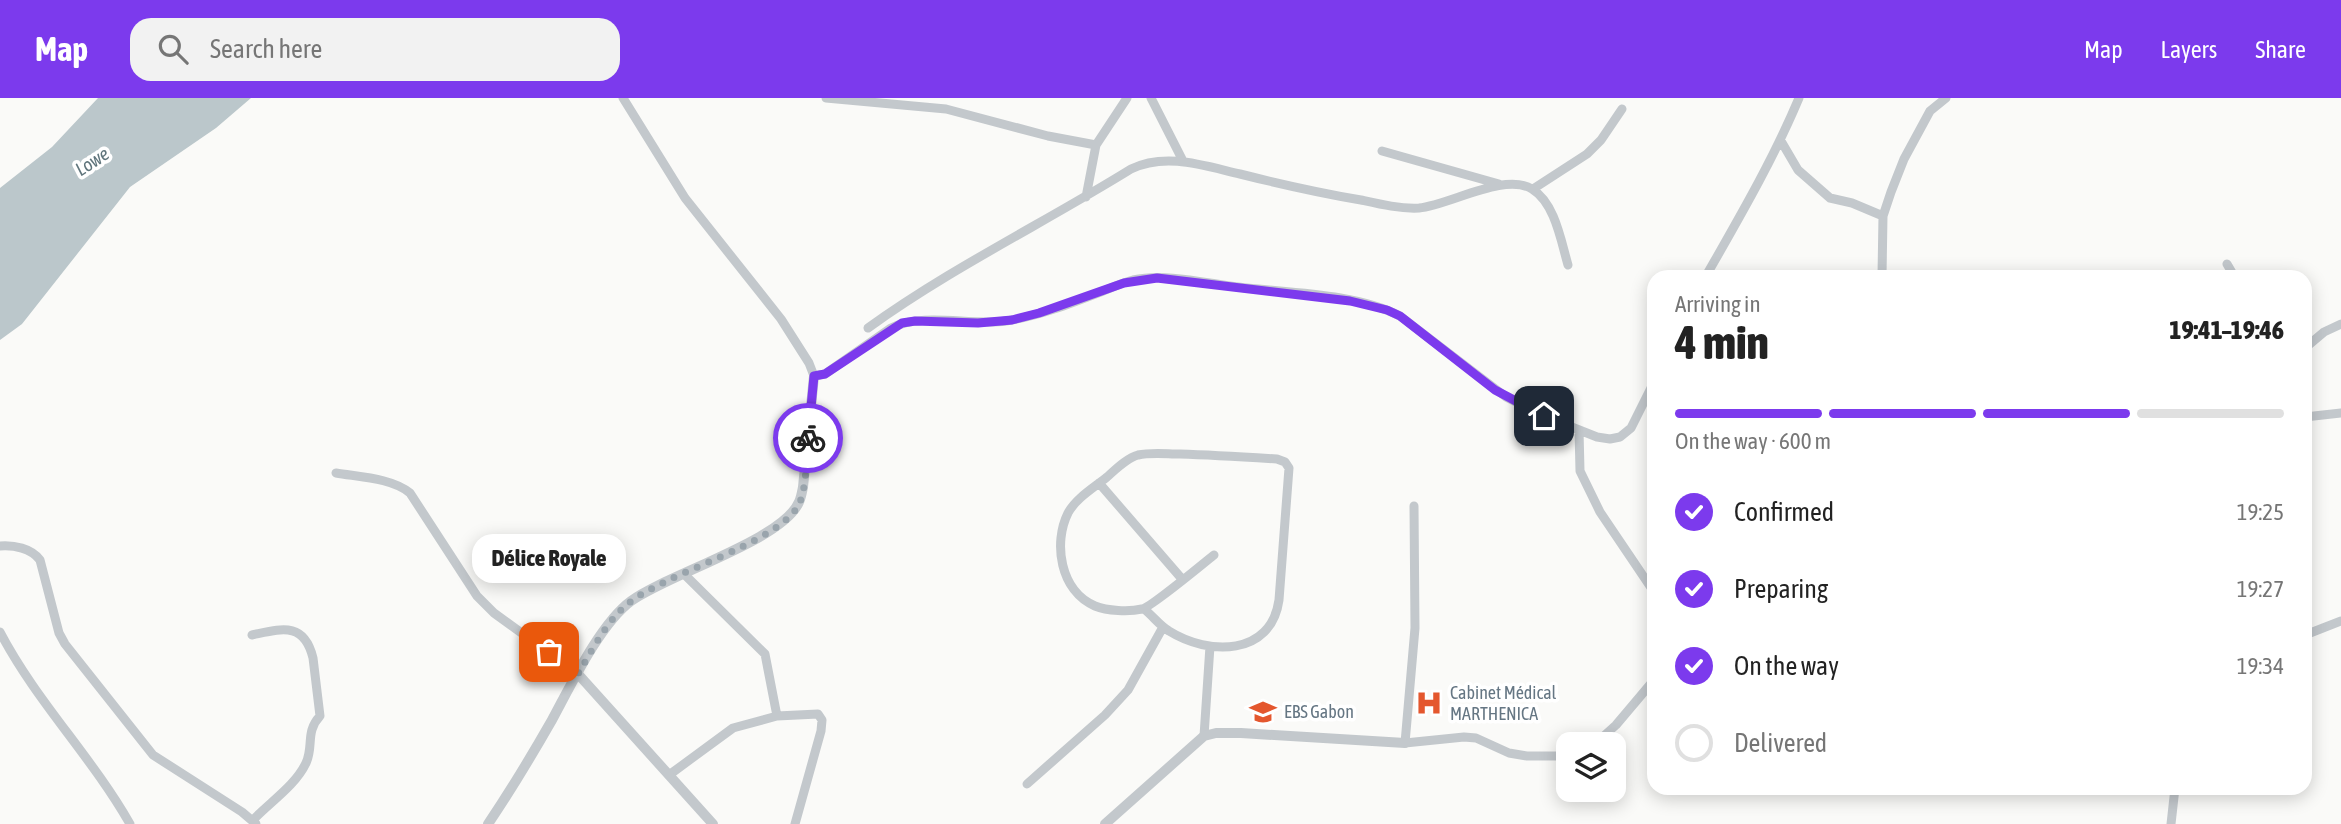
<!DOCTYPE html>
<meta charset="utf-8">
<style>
:root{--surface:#fff;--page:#f2f2f2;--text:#222;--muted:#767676;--line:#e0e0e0;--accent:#7c3aed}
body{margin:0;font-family:"Asap Condensed",sans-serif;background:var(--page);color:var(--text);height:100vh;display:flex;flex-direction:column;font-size:26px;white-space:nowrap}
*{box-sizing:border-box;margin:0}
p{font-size:23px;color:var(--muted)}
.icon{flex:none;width:38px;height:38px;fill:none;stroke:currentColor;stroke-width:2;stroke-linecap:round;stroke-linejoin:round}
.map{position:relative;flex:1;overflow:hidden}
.details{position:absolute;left:1647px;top:172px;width:665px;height:525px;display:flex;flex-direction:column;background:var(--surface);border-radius:21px;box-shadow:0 4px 18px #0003}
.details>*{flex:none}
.tools{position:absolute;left:1556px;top:634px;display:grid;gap:14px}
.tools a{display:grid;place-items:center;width:70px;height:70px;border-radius:14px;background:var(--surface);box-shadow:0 4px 18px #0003;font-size:35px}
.pin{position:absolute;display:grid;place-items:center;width:60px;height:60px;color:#fff;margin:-30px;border-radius:14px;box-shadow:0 4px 10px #0006}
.courier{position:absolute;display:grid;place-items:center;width:70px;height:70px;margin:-35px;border:5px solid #7c3aed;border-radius:50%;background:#fff;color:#222;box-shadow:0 2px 9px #0007}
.bubble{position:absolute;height:49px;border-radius:21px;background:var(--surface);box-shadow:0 4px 18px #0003;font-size:23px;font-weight:800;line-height:49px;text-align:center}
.overview em{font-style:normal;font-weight:800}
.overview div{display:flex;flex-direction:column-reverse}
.overview{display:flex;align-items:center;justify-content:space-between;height:119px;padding:0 28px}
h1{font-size:46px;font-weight:800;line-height:52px}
.bar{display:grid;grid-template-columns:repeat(4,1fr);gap:10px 7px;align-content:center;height:84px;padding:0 28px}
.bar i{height:9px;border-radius:5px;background:var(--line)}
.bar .on{background:var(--accent)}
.bar p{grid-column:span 4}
ol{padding:0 28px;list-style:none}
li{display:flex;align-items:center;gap:21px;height:77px}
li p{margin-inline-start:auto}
li .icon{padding:7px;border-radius:50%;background:var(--accent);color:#fff;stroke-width:4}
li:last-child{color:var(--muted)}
li i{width:38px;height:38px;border:4px solid var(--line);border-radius:50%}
header{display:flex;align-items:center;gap:42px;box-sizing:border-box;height:98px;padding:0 35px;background:var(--accent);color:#fff}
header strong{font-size:33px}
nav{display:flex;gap:38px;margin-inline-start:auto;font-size:24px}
.search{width:490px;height:63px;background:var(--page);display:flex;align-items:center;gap:18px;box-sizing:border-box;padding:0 24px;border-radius:21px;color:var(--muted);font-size:26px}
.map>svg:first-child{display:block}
</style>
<header>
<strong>Map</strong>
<div class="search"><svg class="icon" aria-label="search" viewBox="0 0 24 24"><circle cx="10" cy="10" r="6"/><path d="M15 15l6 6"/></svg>Search here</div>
<nav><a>Map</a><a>Layers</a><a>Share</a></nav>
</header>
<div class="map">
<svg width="2341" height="726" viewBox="0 0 2341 726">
<rect width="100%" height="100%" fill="#fafaf8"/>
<!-- water -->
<path fill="#bbc7cb" d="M98,0h153l-35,30 -86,59 -108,137 -22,16v-152l52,-41z"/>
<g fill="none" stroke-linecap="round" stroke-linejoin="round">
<!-- minor -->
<path stroke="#c3c8cc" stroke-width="9" d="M623,0l62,100 96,121 28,44 5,13 11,-2 66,-46c34,-16 78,-2 115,-7 33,-5 66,-18 97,-30 10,-4 19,-8 30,-11 33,-7 72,3 105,7 51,6 117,6 162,29l106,81 38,19 53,21 13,2 10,-2 11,-9 23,-46
M826,0l120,11 102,27 48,9
M1151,0l32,63
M1781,43l17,29 32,28 22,5 31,13
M1382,53l117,33
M1533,91l54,-35 14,-14 21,-31
M1086,99l10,-52 31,-47
M2227,166l7,12
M1706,178c33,-58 67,-116 93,-178
M1882,178l1,-60 8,-24 13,-33 26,-48 16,-13
M868,230c83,-60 176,-105 263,-159 35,-17 74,-3 109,5 40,10 80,19 121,26 18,4 39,9 58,8 31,-3 86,-36 113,-19 23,14 29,52 36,76
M2305,250l19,-16 17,-8
M2305,319l36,-4
M1579,332l1,41 20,41 54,80
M336,375c23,4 56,5 74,20l67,103 17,17 84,61
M1099,385l83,96
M1414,408l1,122 -10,115 59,-6 12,1 33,15 18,3h41
M0,448c14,-1 31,2 40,14l19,73 6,11 88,111 89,57 14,12
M684,476l81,80 12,62
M1144,511c9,7 16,17 25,22 40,25 102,25 110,-31l10,-132 -4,-6 -8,-3c-32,-2 -64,-4 -97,-5 -13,0 -29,-2 -42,1 -11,3 -22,14 -31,22 -12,10 -31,21 -39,36 -15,30 -8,78 27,93 12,5 34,6 47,3 8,-1 62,-46 72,-54
M0,534c36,69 92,125 130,192
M252,537c29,-6 52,-14 61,23l7,58c-15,16 -6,30 -14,47 -11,23 -36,39 -53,57
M2305,537l36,-14
M1204,638l6,-90
M1595,646l21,-19 38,-45
M669,677l64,-47 44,-12 41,-2 4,6 -1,11 -26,93
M1027,686l78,-69 23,-25 35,-63
M2171,726l4,-36"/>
<!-- tertiary -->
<path stroke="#c3c8cc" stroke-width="10" d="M578,576l135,150
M488,726c23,-34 44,-69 64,-104 19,-35 48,-96 79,-119 37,-27 152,-61 168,-99 2,-4 3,-10 4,-15l11,-111
M1105,726l99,-88 12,-3h25l164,10"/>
</g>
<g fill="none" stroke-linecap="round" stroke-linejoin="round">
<!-- done -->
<path stroke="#99a4ac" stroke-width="7" stroke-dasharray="0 12.6" d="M549,554l29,22c13,-22 26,-48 45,-66 36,-35 160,-64 177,-106 7,-19 6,-44 8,-64"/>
<!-- route -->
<path stroke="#7c3aed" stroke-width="9" d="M808,340l6,-62 11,-2 77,-51 13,-2 63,2 34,-3 27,-7 85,-30 33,-5 193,23 37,9 13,6 95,74 49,26"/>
</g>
<!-- icons -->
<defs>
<symbol id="hospital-bare" viewBox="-9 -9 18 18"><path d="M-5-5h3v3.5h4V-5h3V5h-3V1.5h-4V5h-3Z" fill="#e4572e" stroke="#fff" stroke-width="2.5" paint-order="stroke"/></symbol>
<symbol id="university-bare" viewBox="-9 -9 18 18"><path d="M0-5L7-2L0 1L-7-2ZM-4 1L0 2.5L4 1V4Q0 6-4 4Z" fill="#e4572e" stroke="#fff" stroke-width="2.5" paint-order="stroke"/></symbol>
</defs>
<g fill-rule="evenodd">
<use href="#hospital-bare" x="1410" y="586" width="38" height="38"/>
<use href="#university-bare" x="1244" y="595" width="38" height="38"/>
</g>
<g text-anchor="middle" stroke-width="7" stroke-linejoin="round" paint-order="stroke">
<!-- poi labels -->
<g font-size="18" fill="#657683" stroke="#fff" text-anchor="start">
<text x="1450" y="601">Cabinet Médical<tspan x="1450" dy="21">MARTHENICA</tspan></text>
<text x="1284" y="620">EBS Gabon</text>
</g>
<!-- water labels -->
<g font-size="19" font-style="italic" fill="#60757c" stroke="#fff">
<text transform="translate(92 63) rotate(-33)" y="7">Lowe</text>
</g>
</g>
</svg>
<div class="tools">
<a><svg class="icon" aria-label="layers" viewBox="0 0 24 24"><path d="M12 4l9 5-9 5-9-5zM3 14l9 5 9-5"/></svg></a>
</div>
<div class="pin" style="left:549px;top:554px;background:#ea580c"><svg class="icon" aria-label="bag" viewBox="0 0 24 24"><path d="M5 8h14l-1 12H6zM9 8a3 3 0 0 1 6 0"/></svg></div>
<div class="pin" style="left:1544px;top:318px;background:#1f2937"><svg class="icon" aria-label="home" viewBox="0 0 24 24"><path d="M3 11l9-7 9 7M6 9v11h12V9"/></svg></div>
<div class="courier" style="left:808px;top:340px"><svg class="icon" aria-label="bike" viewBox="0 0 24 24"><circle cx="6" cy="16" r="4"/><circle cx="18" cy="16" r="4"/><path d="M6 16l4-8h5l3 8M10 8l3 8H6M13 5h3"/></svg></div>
<div class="bubble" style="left:472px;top:436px;width:154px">Délice Royale</div>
<section class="details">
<div class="overview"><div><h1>4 min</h1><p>Arriving in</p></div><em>19:41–19:46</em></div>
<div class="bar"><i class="on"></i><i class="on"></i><i class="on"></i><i></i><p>On the way · 600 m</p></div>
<ol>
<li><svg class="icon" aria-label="check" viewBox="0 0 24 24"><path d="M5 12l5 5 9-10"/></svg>Confirmed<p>19:25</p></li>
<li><svg class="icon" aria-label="check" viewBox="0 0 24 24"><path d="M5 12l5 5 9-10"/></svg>Preparing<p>19:27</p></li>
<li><svg class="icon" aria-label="check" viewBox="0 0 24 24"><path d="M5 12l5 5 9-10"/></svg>On the way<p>19:34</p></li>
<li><i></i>Delivered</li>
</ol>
</section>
</div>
